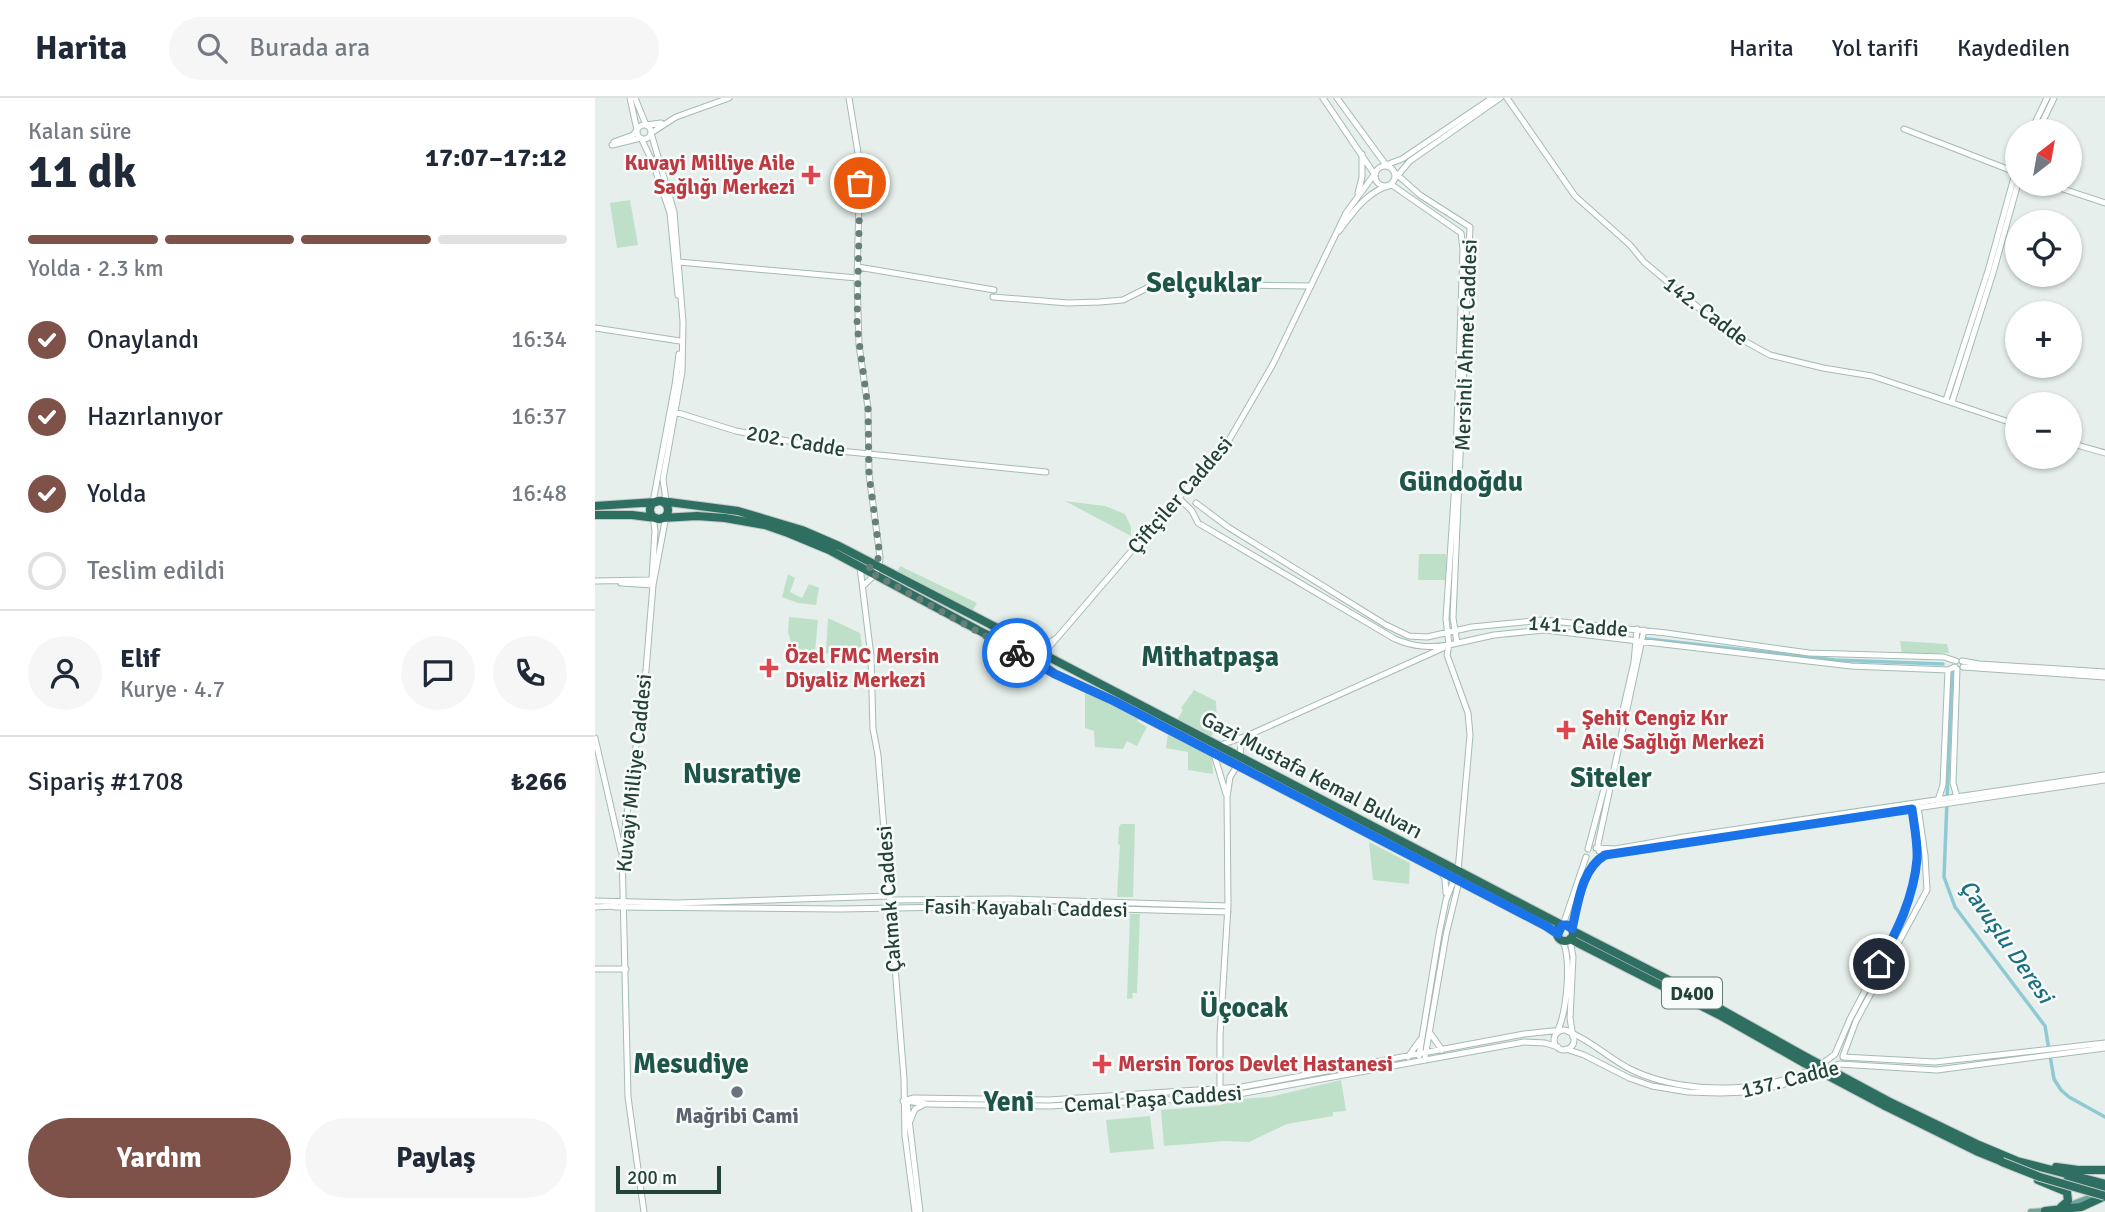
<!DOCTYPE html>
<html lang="tr">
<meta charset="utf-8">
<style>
:root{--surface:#fff;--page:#f6f6f7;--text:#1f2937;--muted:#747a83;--line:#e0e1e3;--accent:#7f5249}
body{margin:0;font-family:Signika,sans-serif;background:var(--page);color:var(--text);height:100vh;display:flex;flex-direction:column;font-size:26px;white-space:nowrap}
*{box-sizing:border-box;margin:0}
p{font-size:23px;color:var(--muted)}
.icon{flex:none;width:38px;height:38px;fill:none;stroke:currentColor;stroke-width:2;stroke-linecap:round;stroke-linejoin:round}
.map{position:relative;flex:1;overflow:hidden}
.details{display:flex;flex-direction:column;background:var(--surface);width:595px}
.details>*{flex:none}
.needle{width:46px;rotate:31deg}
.tools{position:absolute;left:1410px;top:21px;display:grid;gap:14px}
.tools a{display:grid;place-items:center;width:77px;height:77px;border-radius:50%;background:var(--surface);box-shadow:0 2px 5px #0004;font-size:35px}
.scale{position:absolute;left:21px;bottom:18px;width:105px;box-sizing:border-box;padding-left:7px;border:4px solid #24423a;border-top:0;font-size:19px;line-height:24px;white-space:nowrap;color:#24423a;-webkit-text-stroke:5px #f7fbf9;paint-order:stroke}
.pin{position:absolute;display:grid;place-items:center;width:60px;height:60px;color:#fff;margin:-30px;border:4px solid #fff;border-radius:50%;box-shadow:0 2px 7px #0007}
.courier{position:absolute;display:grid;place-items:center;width:70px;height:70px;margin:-35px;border:5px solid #1a73e8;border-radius:50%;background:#fff;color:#222;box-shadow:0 2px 9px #0007}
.head em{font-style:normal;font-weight:700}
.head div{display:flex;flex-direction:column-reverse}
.head{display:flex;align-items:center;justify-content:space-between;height:119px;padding:0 28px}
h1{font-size:46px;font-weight:700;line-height:52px}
.bar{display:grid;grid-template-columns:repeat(4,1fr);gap:10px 7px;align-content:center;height:84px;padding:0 28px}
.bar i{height:9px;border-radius:5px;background:var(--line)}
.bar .selected{background:var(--accent)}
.bar p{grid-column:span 4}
.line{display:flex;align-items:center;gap:18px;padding:0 28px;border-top:2px solid var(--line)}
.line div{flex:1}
.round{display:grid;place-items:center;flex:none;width:74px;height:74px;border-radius:37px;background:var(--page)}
ol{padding:0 28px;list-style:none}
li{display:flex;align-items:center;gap:21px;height:77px}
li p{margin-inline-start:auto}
li .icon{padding:7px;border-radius:50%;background:var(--accent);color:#fff;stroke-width:4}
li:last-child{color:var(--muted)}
li i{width:38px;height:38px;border:4px solid var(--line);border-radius:50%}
.primary-button{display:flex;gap:14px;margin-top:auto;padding:14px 28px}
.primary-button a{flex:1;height:80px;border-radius:42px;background:var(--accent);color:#fff;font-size:28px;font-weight:700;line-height:80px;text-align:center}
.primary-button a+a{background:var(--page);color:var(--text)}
header{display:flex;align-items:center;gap:42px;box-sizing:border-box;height:98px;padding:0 35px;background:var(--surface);border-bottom:2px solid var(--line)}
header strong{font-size:33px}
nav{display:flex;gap:38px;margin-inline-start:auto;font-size:24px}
.search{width:490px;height:63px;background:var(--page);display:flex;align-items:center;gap:18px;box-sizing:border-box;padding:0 24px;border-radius:38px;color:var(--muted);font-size:26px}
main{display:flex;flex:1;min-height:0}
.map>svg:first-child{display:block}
</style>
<header>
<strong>Harita</strong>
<div class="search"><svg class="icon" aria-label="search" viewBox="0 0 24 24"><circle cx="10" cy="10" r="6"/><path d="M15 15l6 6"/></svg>Burada ara</div>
<nav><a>Harita</a><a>Yol tarifi</a><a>Kaydedilen</a></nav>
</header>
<main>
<section class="details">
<div class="head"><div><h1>11 dk</h1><p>Kalan süre</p></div><em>17:07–17:12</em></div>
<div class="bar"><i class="selected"></i><i class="selected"></i><i class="selected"></i><i></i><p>Yolda · 2.3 km</p></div>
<ol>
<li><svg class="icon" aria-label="check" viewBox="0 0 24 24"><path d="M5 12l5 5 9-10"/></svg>Onaylandı<p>16:34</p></li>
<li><svg class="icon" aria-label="check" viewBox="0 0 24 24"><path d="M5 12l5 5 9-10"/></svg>Hazırlanıyor<p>16:37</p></li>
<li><svg class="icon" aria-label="check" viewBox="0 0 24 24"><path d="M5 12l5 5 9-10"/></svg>Yolda<p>16:48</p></li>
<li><i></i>Teslim edildi</li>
</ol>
<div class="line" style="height:126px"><a class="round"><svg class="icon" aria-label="person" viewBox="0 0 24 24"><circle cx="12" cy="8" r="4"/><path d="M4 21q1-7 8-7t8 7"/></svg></a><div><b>Elif</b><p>Kurye · 4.7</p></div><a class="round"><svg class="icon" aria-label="chat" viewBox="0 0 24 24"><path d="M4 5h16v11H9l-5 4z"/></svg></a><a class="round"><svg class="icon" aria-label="phone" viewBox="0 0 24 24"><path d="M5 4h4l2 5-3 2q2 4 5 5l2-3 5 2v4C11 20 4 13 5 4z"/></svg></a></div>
<div class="line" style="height:91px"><div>Sipariş #1708</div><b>₺266</b></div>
<div class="primary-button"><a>Yardım</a><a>Paylaş</a></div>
</section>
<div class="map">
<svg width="1510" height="1114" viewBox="0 0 1510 1114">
<rect width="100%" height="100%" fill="#e6efeb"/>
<!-- green -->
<path fill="#bfe0c8" d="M35,102l8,45 -21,3 -7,-45z
M470,403l40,5 20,8 6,13v9z
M824,456h27v26h-28z
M305,468l77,37 -5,9 -75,-40z
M193,476l7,4 -5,14 12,6 7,-14 10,4 -3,17 -18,-2 -16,-6z
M194,519l29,3 -3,32 -10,-1 -1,9 -8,-2 -8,-26z
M233,520l32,15 4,26 -38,-6z
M1305,543l47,3 2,9 -47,1z
M490,591l54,29 -2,3 10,6 -10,19 -10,-5 -4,8 -28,-2 -1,-16 -9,-3z
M599,592l22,11 1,23 -6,14 -34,-18 6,-10 -2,-2z
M573,635l44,24 1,17 -25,-4v-18l-22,-4z
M526,726h14l-2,73h-16l3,-52 -2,-1 1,-17z
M774,744l41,21 -1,21 -36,-4z
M535,816h10l-3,79h-5l1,5 -6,1z
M746,982l5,31 -13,1v4l-46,8 -38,18 -24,-1 -61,5 -3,-36 61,-5v-5l48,-3z
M555,1018l4,33 -44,4 -4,-33z"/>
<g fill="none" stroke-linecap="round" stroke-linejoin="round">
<!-- canal -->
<path stroke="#8ec9d4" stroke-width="3.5" d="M1044,540l196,22 108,4
M1357,575l-8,204 11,30 90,119 9,53 7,11 8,7 36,20"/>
<defs>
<path id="secondary" d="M40,0l11,27 15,-2
M254,0l11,67 -3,113 2,67 9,63 1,66 11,83c0,14 -7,20 -17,29
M728,0l52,77
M742,0l49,67
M912,0l68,98 55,49 14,17 63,53 32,23 31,17 53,13 49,8 146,49
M42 34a7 7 0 1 1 14 0a7 7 0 1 1-14 0Z
M1309,31l111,43
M1436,33l16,-33
M1443,33l16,-33
M19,44l19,-7 4,-5 -7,-32
M17,47l29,-7 12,25 17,50 8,82
M788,68l19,-7 90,-61
M780 78a10 10 0 1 1 20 0a10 10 0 1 1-20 0Z
M798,73l27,24 50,32 -17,391 4,25
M798,83l17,-20 90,-63
M1453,86l57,19
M763,95l4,-16v-23
M744,133c14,-19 29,-41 53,-46l69,48 2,16 -8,234 -9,136 3,26 45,-10 51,-5 306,36 97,4 7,-3
M84,164l178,16
M263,169l136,23
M398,199l75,6 32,-1 23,-2 30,-15 16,-1 142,2
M0,230l85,13
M1351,302l42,-129 30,-108
M1357,304l41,-129 25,-90
M80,314l61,19 104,20 206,21
M1475,345l35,10
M584,400l13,13 6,12 197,116c19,8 34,9 54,6
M58,404l22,-117 4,-31
M601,405l32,24 158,98 23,11 18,1 45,-10 71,-7 123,13 143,20 135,4 12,4
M72,409l-4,-28 19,-107 1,-50 -9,-110 -23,-79 25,-16 53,-19
M265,469l11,89 2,73 5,26 26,324 1,57 10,76
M57,480l3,-47 -2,-15
M0,483l54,-1 4,5
M26,485l32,2
M854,547l-2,10 21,58 2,22 -12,136
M445,551l15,-10
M449,555l108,-126 73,-80 48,-83 73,-151 30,-41
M1367,563l17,3 126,8
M1368,569l142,10
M1028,612l11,-48 3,-33
M0,640l26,113
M623,648l31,-11 194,-87
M619,656l12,40
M645,658l1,-11 6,-8
M1362,699l-4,-14 4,-114
M1343,702l5,-15 5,-115
M1001,750l19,1 69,-12 421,-62
M993,751l20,-75
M1004,753l-1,-7 46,-214
M1003,761l17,-6 490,-73
M846,774l4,7 1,14
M295,802l120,-1 218,7
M0,803l82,2 212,-7
M0,809l21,-1
M19,809l226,2 170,-3 218,6
M968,827l23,-68
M977,831c6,-24 10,-47 24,-68
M975,842l3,17 -3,61 3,19
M0,871h31
M959 942a10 10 0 1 1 20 0a10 10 0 1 1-20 0Z
M972,933c24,9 42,28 65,39 55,27 153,25 202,-15
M962,934c10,-20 15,-73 5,-93
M835,935l12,17
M971,951l18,6 45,23 23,8 36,6 32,1 27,-1 35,-7 57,-21 98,6 168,-22
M1240,956l15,-35 54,-102 8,-28 5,-31 -4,-51
M824,958l20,-122 7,-34 9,-23
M1248,958l13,-35 71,-131 -2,-35 -7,-48
M813,959l12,-17
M830,959l21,-122 13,-54
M1248,959l92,5 170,-19
M625,993v-56l8,-129 -1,-109 3,-20 7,-11
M308,1003l11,-3 135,2 193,-13 282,-53 38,-4
M311,1003l21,3 122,2 174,-9 301,-55 21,1 13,4
M312,1004l13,110
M315,1023l5,-12 8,-4
M49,1114l-16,-115 -6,-245 24,-182 7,-85 13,-69"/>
<path id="primary" d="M1473,1108l29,-11
M1436,1114l16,-1"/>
<path id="highway" d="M66,403l77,10 64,19 37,16 197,102
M55 412a9 9 0 1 1 18 0a9 9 0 1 1-18 0Z
M0,408l61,-4
M0,417h37l24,3
M67,420l35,-2 28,2 40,7 23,8 41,17 201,108
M450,557l-2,6 -6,3 -4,-2 -3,-6 2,-6 8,-1 5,6 517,270
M445,565l15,11 59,27 432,225 12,8
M962 835a8 8 0 1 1 16 0a8 8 0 1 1-16 0Z
M978,833l92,47 143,80
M975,841l151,77 83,47
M1293,1003l91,44 38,16 88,23
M1290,1008l91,45 32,13
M1461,1069l22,3h27
M1443,1082l29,12 1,9 -7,6
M1472,1083l38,9
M1450,1113l36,-4 24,-11"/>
</defs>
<!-- secondary casing -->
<use href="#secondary" stroke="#a4bbb3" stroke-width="7"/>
<!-- primary casing -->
<use href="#primary" stroke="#c2cac8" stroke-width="8"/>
<!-- highway casing -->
<use href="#highway" stroke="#c2cac8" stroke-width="10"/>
<!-- secondary -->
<use href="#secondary" stroke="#fff" stroke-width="5"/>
<!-- primary -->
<use href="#primary" stroke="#6aa596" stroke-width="6"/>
<!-- highway -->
<use href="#highway" stroke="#2f6f62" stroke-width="8"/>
<defs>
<path id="highway-bridge" d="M1213,960l80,43
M1209,965l81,43
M1407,1064l38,15 65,19"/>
</defs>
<!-- highway-bridge casing -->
<use href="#highway-bridge" stroke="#c2cac8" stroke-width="10" stroke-linecap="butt"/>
<!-- highway-bridge -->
<use href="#highway-bridge" stroke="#2f6f62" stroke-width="8"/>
</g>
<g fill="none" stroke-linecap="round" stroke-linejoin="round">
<!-- done -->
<path stroke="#687f78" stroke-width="7" stroke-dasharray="0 12.6" d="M265,85l-3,143 11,82 1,66 11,83 -8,6 -4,8 149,82"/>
<!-- route -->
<path stroke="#1a73e8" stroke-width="9" d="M422,555l38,21 59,27 432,225 12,8 4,-9h5l5,4c6,-25 9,-60 33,-74l307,-46c2,16 6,34 5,50 -3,38 -20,72 -38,105"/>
</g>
<!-- markers -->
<g fill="#e0444e" stroke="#f7fbf9" stroke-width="2.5">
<path d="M212.5 66.5h7v7h7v7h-7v7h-7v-7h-7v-7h7z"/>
<path d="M170.5 559.5h7v7h7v7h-7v7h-7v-7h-7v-7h7z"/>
<path d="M967.5 621.5h7v7h7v7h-7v7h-7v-7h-7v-7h7z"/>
<path d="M503.5 955.5h7v7h7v7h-7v7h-7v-7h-7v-7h7z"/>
</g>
<circle fill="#6b7280" stroke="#f7fbf9" stroke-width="2.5" cx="142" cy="994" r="7"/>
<g text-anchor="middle" stroke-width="5" stroke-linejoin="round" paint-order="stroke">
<!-- shield labels -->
<rect fill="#f7fbf9" stroke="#637a73" stroke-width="2" x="1067" y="879.5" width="60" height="31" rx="5"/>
<g font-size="19" font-weight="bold" fill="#24423a">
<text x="1097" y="902">D400</text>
</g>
<!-- health labels -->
<g font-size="21" font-weight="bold" fill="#be3a42" stroke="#f7fbf9" text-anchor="start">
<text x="200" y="72" text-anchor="end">Kuvayi Milliye Aile<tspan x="200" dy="24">Sağlığı Merkezi</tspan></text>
<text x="190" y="565">Özel FMC Mersin<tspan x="190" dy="24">Diyaliz Merkezi</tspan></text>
<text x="987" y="627">Şehit Cengiz Kır<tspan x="987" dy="24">Aile Sağlığı Merkezi</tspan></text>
<text x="523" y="973">Mersin Toros Devlet Hastanesi</text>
</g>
<!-- street labels -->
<g font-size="21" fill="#24423a" stroke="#f7fbf9">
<text transform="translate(1111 213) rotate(37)" y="7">142. Cadde</text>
<text transform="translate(871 247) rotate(-88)" y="7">Mersinli Ahmet Caddesi</text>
<text transform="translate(201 343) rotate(10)" y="7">202. Cadde</text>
<text transform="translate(585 397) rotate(-49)" y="7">Çiftçiler Caddesi</text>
<text transform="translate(983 528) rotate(4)" y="7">141. Cadde</text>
<text transform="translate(39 675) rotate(-84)" y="7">Kuvayi Milliye Caddesi</text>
<text transform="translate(717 677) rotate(28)" y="7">Gazi Mustafa Kemal Bulvarı</text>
<text transform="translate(294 801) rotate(-94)" y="7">Çakmak Caddesi</text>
<text transform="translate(431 810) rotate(1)" y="7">Fasih Kayabalı Caddesi</text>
<text transform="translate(1195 981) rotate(-14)" y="7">137. Cadde</text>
<text transform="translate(558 1001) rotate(-4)" y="7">Cemal Paşa Caddesi</text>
</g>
<!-- worship labels -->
<g font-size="21" font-weight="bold" fill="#5b616d" stroke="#f7fbf9">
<text x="142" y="1025">Mağribi Cami</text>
</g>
<!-- water labels -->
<g font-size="23" font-style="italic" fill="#1c6f80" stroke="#f7fbf9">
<text transform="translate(1412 843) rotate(55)" y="8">Çavuşlu Deresi</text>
</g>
<!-- district labels -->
<g font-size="28" font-weight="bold" fill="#1f5548" stroke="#f7fbf9">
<text x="609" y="194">Selçuklar</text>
<text x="866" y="393">Gündoğdu</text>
<text x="615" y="568">Mithatpaşa</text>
<text x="147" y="685">Nusratiye</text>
<text x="1016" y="689">Siteler</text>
<text x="649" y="919">Üçocak</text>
<text x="96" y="975">Mesudiye</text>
<text x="414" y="1013">Yeni</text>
</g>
</g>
</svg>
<div class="tools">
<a><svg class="needle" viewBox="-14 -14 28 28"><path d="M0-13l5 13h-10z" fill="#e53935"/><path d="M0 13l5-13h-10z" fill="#747a83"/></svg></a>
<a><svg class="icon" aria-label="locate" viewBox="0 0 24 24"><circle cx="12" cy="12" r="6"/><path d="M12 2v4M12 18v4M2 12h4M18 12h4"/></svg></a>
<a>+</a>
<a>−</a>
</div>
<div class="scale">200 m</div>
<div class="pin" style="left:265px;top:85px;background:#ea580c"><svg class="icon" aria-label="bag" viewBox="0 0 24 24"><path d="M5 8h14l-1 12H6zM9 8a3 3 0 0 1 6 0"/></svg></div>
<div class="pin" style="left:1284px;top:866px;background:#1f2937"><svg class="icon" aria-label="home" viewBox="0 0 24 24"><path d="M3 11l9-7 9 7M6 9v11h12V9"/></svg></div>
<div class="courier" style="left:422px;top:555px"><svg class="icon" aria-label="bike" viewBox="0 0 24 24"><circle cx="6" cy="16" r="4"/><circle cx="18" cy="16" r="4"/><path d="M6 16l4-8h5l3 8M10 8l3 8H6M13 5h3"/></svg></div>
</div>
</main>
